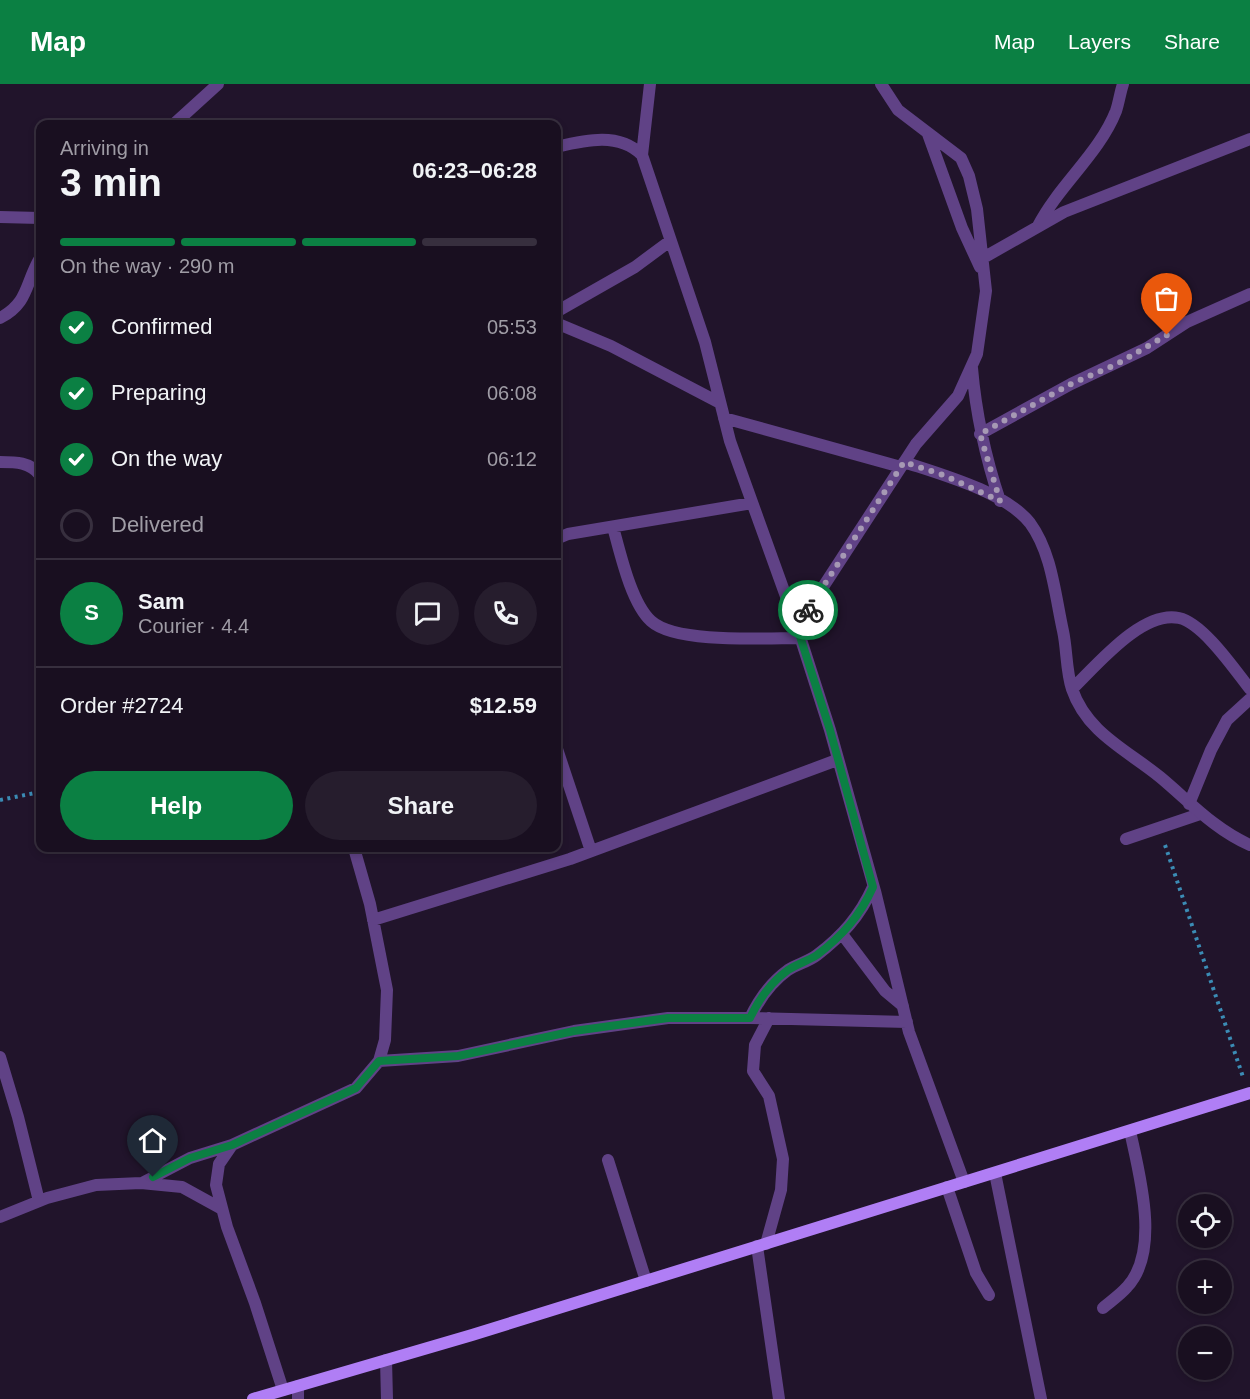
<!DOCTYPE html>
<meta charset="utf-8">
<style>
:root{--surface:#190f20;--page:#261d2d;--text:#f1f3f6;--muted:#9f9ca5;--line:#372f3e;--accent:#0b8043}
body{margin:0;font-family:Helvetica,sans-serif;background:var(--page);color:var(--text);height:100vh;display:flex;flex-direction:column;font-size:22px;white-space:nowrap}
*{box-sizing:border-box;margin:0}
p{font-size:20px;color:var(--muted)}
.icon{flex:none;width:33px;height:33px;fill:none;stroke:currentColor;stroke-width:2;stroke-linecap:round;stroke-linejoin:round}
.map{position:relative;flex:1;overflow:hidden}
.panel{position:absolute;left:36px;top:36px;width:525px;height:732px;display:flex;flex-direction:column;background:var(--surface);border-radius:12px;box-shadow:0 3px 9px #0003,0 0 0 2px var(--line)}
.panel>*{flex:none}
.tools{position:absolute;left:1178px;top:1110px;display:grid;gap:12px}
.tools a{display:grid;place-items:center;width:54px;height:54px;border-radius:50%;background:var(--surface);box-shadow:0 3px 9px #0003,0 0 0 2px var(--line);font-size:30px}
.pin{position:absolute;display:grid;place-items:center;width:51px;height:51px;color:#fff;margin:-62px -26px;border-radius:50% 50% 50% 0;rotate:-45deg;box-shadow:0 0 6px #0007}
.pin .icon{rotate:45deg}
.courier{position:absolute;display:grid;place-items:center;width:60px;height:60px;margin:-30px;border:4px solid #0b8043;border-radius:50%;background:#fff;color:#222;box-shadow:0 2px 8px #0007}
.head em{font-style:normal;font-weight:700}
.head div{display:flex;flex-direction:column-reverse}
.head{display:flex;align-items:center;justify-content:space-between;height:102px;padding:0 24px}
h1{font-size:39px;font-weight:700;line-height:45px}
.bar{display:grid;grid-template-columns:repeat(4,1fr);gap:9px 6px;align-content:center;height:72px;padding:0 24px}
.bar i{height:8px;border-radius:4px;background:var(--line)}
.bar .on{background:var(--accent)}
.bar p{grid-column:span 4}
.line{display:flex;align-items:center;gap:15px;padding:0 24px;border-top:2px solid var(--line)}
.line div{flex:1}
.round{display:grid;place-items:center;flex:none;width:63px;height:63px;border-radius:32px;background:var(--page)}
ol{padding:0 24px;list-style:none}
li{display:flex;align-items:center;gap:18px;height:66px}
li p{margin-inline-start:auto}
li .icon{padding:6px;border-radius:50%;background:var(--accent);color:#fff;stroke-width:4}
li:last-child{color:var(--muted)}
li i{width:33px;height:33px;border:3px solid var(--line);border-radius:50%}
.action{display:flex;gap:12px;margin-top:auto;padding:12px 24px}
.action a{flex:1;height:69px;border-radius:36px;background:var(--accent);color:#fff;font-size:24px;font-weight:700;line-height:69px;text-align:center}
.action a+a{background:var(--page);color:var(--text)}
header{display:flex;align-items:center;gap:36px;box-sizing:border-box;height:84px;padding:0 30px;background:var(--accent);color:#fff}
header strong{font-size:28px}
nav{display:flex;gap:33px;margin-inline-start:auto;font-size:21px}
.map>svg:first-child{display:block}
</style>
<header>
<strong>Map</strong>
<nav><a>Map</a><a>Layers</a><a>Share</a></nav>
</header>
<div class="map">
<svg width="1250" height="1315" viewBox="0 0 1250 1315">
<rect width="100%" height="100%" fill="#21142b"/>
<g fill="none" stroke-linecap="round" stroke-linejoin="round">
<!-- path -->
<path stroke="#3b8cb5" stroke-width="4" stroke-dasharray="3 4.5" stroke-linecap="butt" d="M0,716l40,-8
M1165,761l78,232"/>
<!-- lane -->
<path stroke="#604286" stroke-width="12" d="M1126,755l74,-25"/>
<!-- street -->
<path stroke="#604286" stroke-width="12" d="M174,40l44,-40
M928,50l34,94 18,39
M556,63c30,-7 63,-15 86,8l63,187 25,99 67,186 33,103 45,161 34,141 55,150
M642,71l8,-71
M0,133l40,1
M1038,142c21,-41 61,-72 78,-115 3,-9 4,-18 7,-27
M983,174l81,-46 186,-73
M556,228l79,-45 35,-26
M0,234c29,-15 25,-35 40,-60
M556,239l55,23 109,57
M972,284c4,47 13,88 28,133
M724,334l177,49
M980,350l91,-50 76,-36 40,-26 63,-28
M0,378c16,0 30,0 40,13
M904,378c36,12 102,30 126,61 22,30 25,72 33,108 4,18 3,40 9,58 15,44 55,61 88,88 30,25 54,52 90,68
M613,443c7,25 18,76 38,94 25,23 115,17 150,17
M556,455l12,-5 184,-31
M797,543l119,-183 42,-48 19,-42 9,-63 -9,-82 -8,-33 -8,-18 -63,-48 -17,-26
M1072,605c25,-24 70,-79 107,-71 24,5 56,52 71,71
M556,662l35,105
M1189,720l22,-54 16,-30 23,-21
M373,836l197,-61 267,-99
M842,850l43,57 18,15
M750,934c9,-19 20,-35 38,-48 9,-6 20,-8 29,-15 25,-19 43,-39 56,-68
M0,973l18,60 21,84
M379,977l79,-5 116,-25 94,-13h82l157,4
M608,1076l38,121
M995,1089l46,226
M142,1099l48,-25 42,-13
M947,1103l29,86 13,22
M0,1133l47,-19 49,-13 45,-2 41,4 40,22
M766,1160l15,-54 2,-31 -14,-63 -16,-25 2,-26 14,-27
M757,1162l22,153
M1103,1224c8,-7 17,-13 24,-21 34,-36 12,-114 3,-156
M386,1276l1,39
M298,1302v13
M283,1306l-28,-87 -28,-76 -11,-42 3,-21 13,-19 124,-57 23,-27 6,-21 2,-50 -17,-86 -16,-56"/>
<!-- secondary -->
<path stroke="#b07ef5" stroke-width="12" d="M253,1315l219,-64 778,-242"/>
</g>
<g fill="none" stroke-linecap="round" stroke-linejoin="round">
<!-- done -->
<path stroke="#a699b4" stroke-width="6" stroke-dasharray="0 10.8" d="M808,526l96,-148 39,13 57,26 -20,-67 91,-50 46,-20 50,-29"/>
<!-- route -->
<path stroke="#0b8043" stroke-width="8" d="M153,1093l37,-19 42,-13 124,-57 23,-27 79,-5 116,-25 94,-13h82c9,-19 20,-35 38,-48 9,-6 20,-9 29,-15 25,-19 43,-39 56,-68l-43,-157 -33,-103 11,-17"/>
</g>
</svg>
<div class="tools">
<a><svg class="icon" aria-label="locate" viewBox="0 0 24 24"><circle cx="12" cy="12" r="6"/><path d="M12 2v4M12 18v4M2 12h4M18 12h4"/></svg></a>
<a>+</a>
<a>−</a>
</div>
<div class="pin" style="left:1167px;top:251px;background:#ea580c"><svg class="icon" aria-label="bag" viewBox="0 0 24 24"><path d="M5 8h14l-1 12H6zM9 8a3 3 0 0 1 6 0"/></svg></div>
<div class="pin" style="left:153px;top:1093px;background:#1f2937"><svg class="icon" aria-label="home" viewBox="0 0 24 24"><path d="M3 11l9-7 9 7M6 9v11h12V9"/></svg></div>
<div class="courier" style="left:808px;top:526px"><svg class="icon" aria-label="bike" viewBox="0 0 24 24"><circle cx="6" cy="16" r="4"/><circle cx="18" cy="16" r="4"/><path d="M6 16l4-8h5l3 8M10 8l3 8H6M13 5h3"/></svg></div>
<section class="panel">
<div class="head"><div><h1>3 min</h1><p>Arriving in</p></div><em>06:23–06:28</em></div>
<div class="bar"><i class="on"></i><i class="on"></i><i class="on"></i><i></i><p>On the way · 290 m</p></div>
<ol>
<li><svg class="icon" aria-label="check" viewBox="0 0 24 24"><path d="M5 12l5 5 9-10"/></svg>Confirmed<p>05:53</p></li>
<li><svg class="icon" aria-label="check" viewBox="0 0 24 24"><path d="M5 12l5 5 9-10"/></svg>Preparing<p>06:08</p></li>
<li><svg class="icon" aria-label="check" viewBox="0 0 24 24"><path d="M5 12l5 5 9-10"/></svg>On the way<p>06:12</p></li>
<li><i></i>Delivered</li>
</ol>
<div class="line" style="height:108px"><b class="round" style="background:var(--accent);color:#fff">S</b><div><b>Sam</b><p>Courier · 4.4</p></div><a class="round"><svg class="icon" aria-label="chat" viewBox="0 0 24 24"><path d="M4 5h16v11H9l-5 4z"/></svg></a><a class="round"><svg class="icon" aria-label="phone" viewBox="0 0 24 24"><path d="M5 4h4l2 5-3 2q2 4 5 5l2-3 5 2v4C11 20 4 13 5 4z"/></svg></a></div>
<div class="line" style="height:78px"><div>Order #2724</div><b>$12.59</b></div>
<div class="action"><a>Help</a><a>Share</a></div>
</section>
</div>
